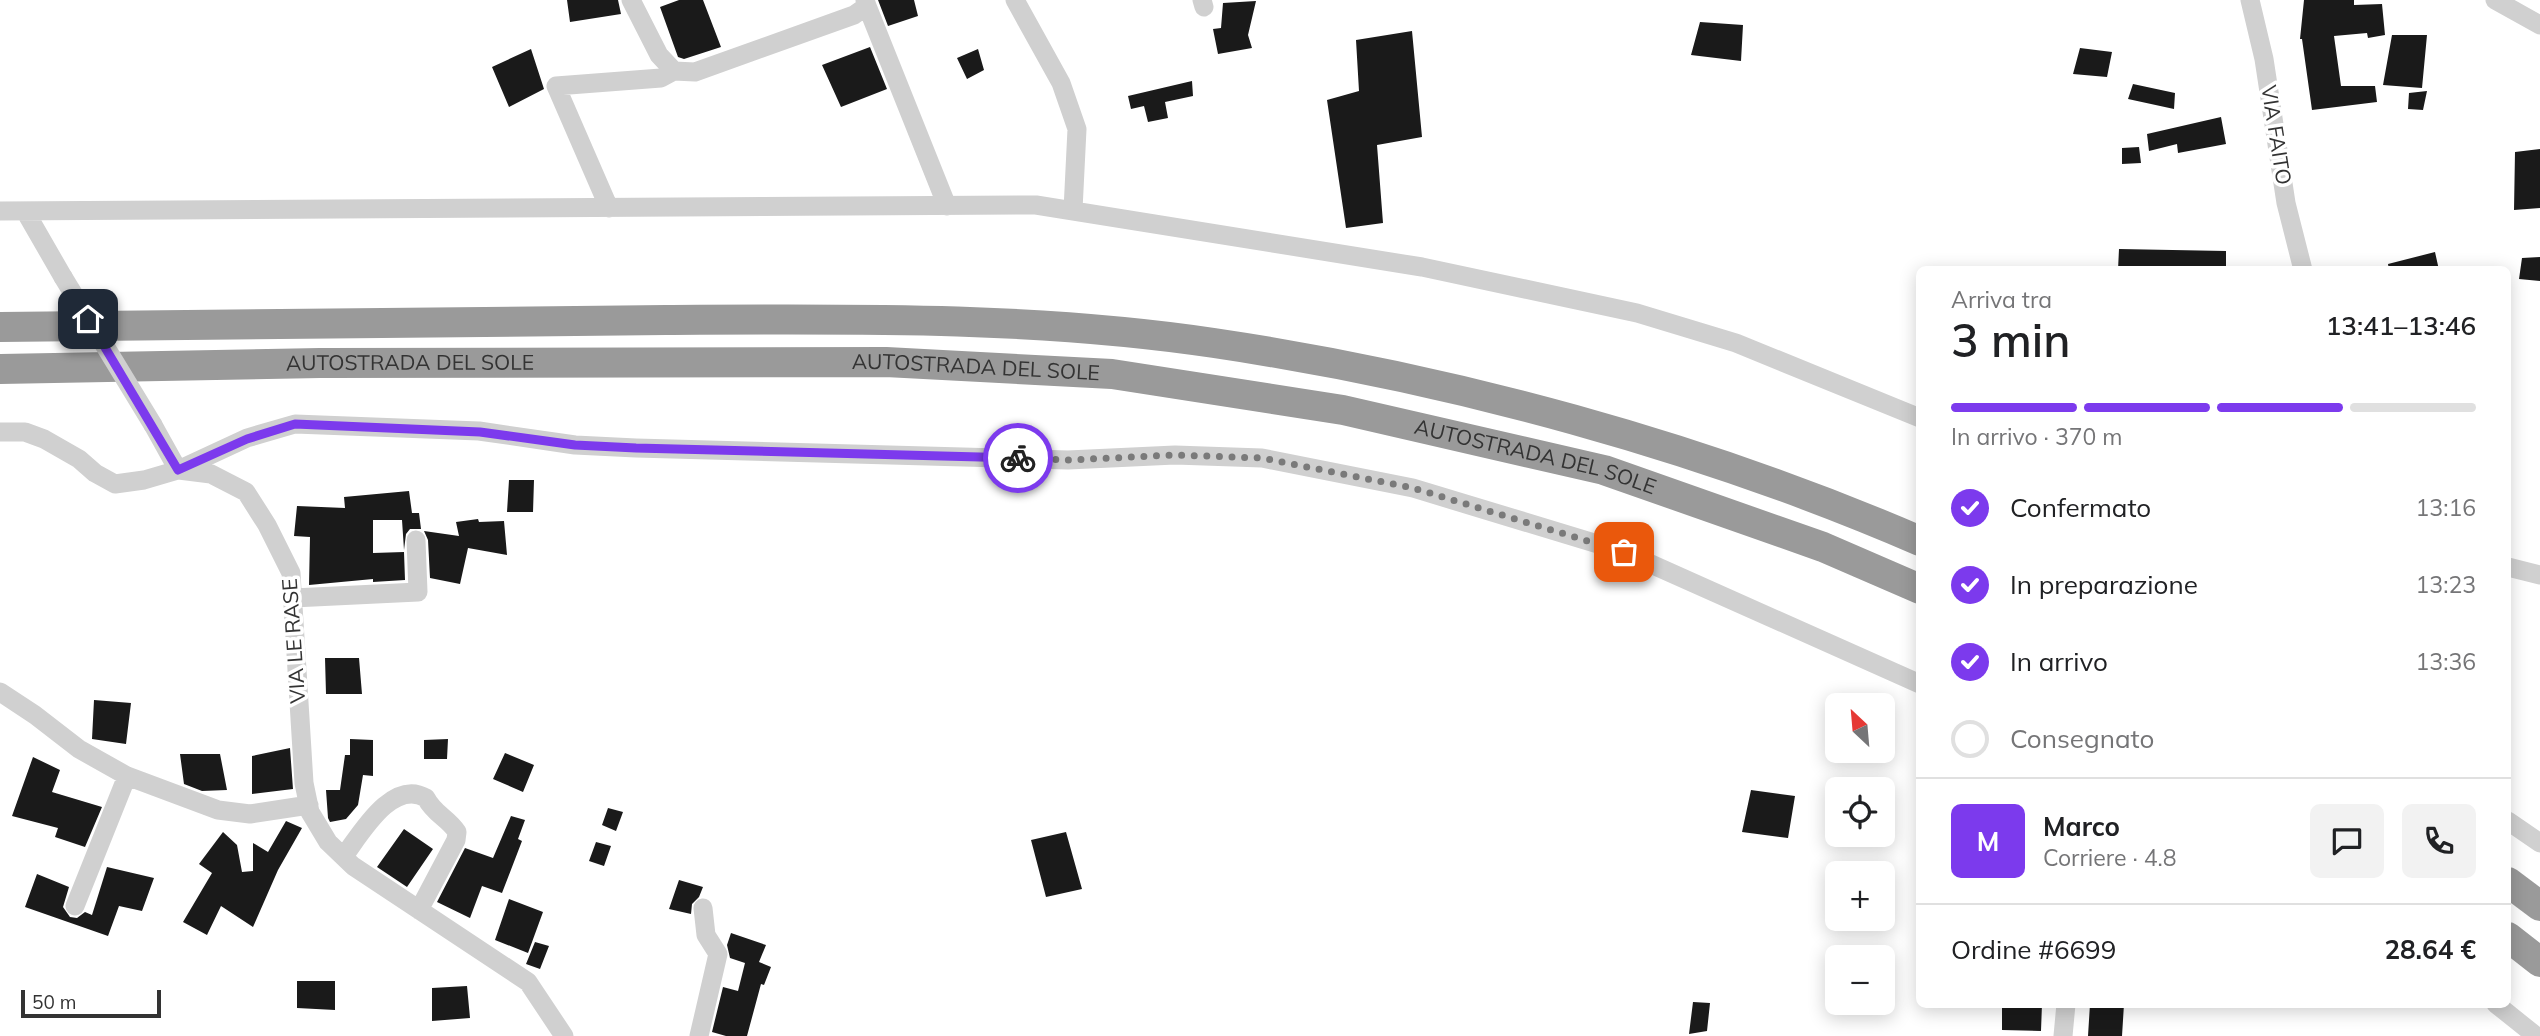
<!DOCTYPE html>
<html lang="it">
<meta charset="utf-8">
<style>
:root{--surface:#fff;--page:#f2f2f2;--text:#202124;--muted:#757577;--line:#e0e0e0;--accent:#7c3aed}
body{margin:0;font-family:Mulish,sans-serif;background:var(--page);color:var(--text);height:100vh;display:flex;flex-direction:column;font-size:26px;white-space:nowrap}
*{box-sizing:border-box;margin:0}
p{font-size:23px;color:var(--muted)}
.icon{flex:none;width:38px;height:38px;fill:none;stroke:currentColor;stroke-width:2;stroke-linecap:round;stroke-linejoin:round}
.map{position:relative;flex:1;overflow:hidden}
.details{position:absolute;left:1916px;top:266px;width:595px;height:742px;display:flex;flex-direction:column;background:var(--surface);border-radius:10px;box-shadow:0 4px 18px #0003}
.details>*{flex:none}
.needle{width:46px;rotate:334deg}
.controls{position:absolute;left:1825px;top:693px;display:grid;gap:14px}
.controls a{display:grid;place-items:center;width:70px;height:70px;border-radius:10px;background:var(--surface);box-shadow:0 4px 18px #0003;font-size:35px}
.scale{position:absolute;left:21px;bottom:18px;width:140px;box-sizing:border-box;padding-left:7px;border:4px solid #333;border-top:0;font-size:19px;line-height:24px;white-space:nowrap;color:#333;-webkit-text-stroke:5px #fff;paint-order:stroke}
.pin{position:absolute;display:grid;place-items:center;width:60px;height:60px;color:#fff;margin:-30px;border-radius:14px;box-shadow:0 4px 10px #0006}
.courier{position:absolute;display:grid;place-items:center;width:70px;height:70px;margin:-35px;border:5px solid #7c3aed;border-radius:50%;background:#fff;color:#222;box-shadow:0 2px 9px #0007}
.head em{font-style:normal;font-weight:600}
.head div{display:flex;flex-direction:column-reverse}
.head{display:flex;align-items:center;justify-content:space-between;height:119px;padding:0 35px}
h1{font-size:46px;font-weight:600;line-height:52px}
.bar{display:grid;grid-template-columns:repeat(4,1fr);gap:10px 7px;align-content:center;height:84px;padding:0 35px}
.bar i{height:9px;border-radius:5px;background:var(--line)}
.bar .current{background:var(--accent)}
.bar p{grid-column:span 4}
.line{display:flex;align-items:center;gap:18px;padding:0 35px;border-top:2px solid var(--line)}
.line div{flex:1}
.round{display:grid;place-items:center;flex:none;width:74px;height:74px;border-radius:10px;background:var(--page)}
ol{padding:0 35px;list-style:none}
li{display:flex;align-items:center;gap:21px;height:77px}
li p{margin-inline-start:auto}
li .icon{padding:7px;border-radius:50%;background:var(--accent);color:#fff;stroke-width:4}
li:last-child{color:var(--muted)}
li i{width:38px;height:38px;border:4px solid var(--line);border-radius:50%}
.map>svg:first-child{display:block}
</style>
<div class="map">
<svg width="2540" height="1036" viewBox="0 0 2540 1036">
<rect width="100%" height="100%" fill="#fff"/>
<!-- building -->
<path fill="#1a1a1a" d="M567,0h51l3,14 -51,8z
M679,0h24l18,47 -37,12 -6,-2 -18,-50z
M878,0h36l4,16 -30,10z
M2304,0h50v5l28,-1 3,31 -17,3 -1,-5 -33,3 7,50h34l2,16 -65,8 -10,-71h-2z
M1256,1l-8,34 4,13 -34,6 -5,-25 8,-1 2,-25z
M1700,22l43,3 -2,36 -50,-6z
M1412,31l10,106 -45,8 6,78 -37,5 -19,-128 32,-9 -3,-51z
M2392,35h35l-5,53 -39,-3z
M870,47l17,42 -46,18 -19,-42z
M2080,48l32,4 -5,25 -34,-3z
M531,49l13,40 -35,18 -17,-40z
M978,49l6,21 -17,9 -10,-21z
M1192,81l1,15 -28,6 3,16 -20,4 -4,-16 -13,3 -3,-13z
M2133,84l42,9 -1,16 -46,-10z
M2427,91l-4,19 -15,-1 1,-16z
M2221,117l5,27 -48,9 -1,-9 -28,7 -2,-17z
M2139,147l2,16 -19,1v-16z
M2540,149v59l-26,2 1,-58z
M2119,249l107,2v19h-108z
M2435,252l4,18h-50l-1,-6z
M2540,257v24l-21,-2 3,-21z
M509,480h25l-1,32h-26z
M409,491l3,22h7l2,16h-11l-4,5 -2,16 -2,-30h-29v33l31,-1 1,28 -32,2v-3l-64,6 1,-48 -16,-1 3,-30 48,2 -1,-11z
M478,519l1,3 25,-1 3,34 -39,-7 -8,36 -30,-6 -2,-38 -4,-9 35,5 -3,-14z
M325,658h34l3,36h-36z
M94,700l37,3 -5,41 -34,-5z
M350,739l23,1v36l-10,-1 -5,30 -12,14 -16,3 -2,-4 -2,-28h14l5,-35h5z
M448,739l-1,20h-23v-19z
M290,748l3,41 -41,5v-38z
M505,753l29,12 -11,27 -30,-13z
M180,754h40l7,36 -25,1 -18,-7z
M33,757l27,13 -8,22 50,15 -17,40 -30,-10 3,-9 -46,-12z
M1751,790l44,6 -7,42 -46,-6z
M608,808l15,4 -7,19 -14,-6z
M511,816l14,4 -7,19 4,2 -20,52 -20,-7 -12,32 -33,-16 28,-54 28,10z
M286,821l16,7 -24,42 -25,57 -32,-21 -14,29 -24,-13 29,-49 -13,-9 24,-32 14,13 5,27 11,-1v-28l15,9z
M404,829l29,20 -26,38 -30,-20z
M1066,832l16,57 -36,8 -15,-57z
M596,842l15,4 -7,20 -15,-5z
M107,867l47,11 -12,33 -23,-5 -11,30 -83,-29 12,-33 32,13 -6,20 7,10 7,1 8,-6 7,3z
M679,880l24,7 -4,10 -7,7 -1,10 -22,-5z
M509,899l34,13 -15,41 -33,-13z
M731,933l35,12 -7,17 12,5 -7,18 -3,-1 -14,52h-21l-14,-4 11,-45 15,4 7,-28 -15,-5 -3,-13z
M535,942l14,4 -9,23 -14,-5z
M297,981h38v29l-38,-2z
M467,986l3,32 -38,3v-33z
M1693,1002l17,1 -3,28 -18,3z
M2002,1004h40l-1,27 -39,-1z
M2090,1004h34l-2,32h-34z"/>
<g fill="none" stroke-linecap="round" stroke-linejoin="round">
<!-- minor -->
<path stroke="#d0d0d0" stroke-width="19" d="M631,0l28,55 15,16 21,1 159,-57 13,-9 -2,-6
M1015,0l46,83 16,46 -4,81
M1202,0l2,7
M2250,0l14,59 22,144 17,67
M2495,0l45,25
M867,6l80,200
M609,208l-53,-122 105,-8 13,-7
M0,211l1036,-6 386,62 215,46 99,30 184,75
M25,211l38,66
M153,425l25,45
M0,432h25l19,7 35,20 16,14 20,11 29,-4 34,-10 69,-32 48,-14 184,7 96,14 61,3 432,12 107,-5 87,3 151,30 211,64 296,132
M179,470l32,4 35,18 21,33 24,48 13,210 6,29 18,30 25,24 175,116 36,54
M2508,567l32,8
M293,598l125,-6 -2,-52
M0,692l35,23 44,34 48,27 91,34 32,4 59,-9
M2508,821l32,22
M344,856c16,-21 48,-78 82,-58 8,16 22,20 31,34l-1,8 -37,70
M75,906l52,-130
M2496,1004l40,32
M699,1036l19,-82 -12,-19 -3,-27
M2063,1036l3,-32"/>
<!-- highway -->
<g stroke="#9a9a9a" stroke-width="30">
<path d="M0,327c222,-4 444,-6 666,-7 182,-1 367,-4 548,23 236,35 487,103 706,198"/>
<path id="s1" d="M0,369l320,-6 566,-1 226,12 231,36 261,60 219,77 97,42"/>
<path d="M2508,882l32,24"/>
<path d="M2508,937l32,25"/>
</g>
<!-- minor-bridge -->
<path stroke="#d0d0d0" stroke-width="19" d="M63,277l90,148"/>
</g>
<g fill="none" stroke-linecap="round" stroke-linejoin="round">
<!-- done -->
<path stroke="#7a7a7a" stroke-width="7" stroke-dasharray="0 12.6" d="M1018,458l50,2 107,-5 87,3 151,30 211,64"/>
<!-- route -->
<path stroke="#7c3aed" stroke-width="9" d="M88,319l90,151 69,-31 48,-15 185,8 95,13 61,3 382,10"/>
</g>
<g text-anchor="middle" stroke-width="7" stroke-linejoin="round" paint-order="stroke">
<!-- street labels -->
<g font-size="21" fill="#333" stroke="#fff">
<text transform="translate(2276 135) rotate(81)" y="7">VIA FAITO</text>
<text dy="7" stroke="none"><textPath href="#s1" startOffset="410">AUTOSTRADA DEL SOLE</textPath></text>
<text dy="7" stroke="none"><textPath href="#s1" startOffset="976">AUTOSTRADA DEL SOLE</textPath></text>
<text dy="7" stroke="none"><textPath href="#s1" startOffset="1544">AUTOSTRADA DEL SOLE</textPath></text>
<text transform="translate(294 641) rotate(-94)" y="7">VIA LE RASE</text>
</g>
</g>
</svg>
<div class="controls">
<a><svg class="needle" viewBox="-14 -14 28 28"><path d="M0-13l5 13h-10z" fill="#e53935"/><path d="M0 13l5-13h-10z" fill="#757577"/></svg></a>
<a><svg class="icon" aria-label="locate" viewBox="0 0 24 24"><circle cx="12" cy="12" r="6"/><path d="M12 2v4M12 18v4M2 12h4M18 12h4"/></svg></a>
<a>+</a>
<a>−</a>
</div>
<div class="scale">50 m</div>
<div class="pin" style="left:1624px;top:552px;background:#ea580c"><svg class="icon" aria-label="bag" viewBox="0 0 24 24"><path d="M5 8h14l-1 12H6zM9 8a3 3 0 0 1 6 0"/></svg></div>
<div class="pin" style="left:88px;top:319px;background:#1f2937"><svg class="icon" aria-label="home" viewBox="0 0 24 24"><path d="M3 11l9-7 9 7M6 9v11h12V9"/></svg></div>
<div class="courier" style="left:1018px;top:458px"><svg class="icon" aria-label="bike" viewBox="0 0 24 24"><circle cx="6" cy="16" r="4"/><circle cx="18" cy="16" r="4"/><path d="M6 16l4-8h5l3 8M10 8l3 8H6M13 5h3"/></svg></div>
<section class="details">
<div class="head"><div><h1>3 min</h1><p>Arriva tra</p></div><em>13:41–13:46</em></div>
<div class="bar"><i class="current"></i><i class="current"></i><i class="current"></i><i></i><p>In arrivo · 370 m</p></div>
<ol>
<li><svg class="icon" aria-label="check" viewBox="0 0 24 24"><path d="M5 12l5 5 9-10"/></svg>Confermato<p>13:16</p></li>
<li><svg class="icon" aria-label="check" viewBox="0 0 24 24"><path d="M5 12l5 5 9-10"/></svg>In preparazione<p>13:23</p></li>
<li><svg class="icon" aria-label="check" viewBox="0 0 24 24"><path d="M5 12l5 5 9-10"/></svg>In arrivo<p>13:36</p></li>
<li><i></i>Consegnato</li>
</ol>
<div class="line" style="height:126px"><b class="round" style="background:var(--accent);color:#fff">M</b><div><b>Marco</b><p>Corriere · 4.8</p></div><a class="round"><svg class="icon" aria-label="chat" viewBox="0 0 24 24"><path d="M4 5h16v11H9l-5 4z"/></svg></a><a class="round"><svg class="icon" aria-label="phone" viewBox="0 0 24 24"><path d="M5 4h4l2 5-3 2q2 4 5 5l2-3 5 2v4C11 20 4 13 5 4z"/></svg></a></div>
<div class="line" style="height:91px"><div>Ordine #6699</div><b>28.64 €</b></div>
</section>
</div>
